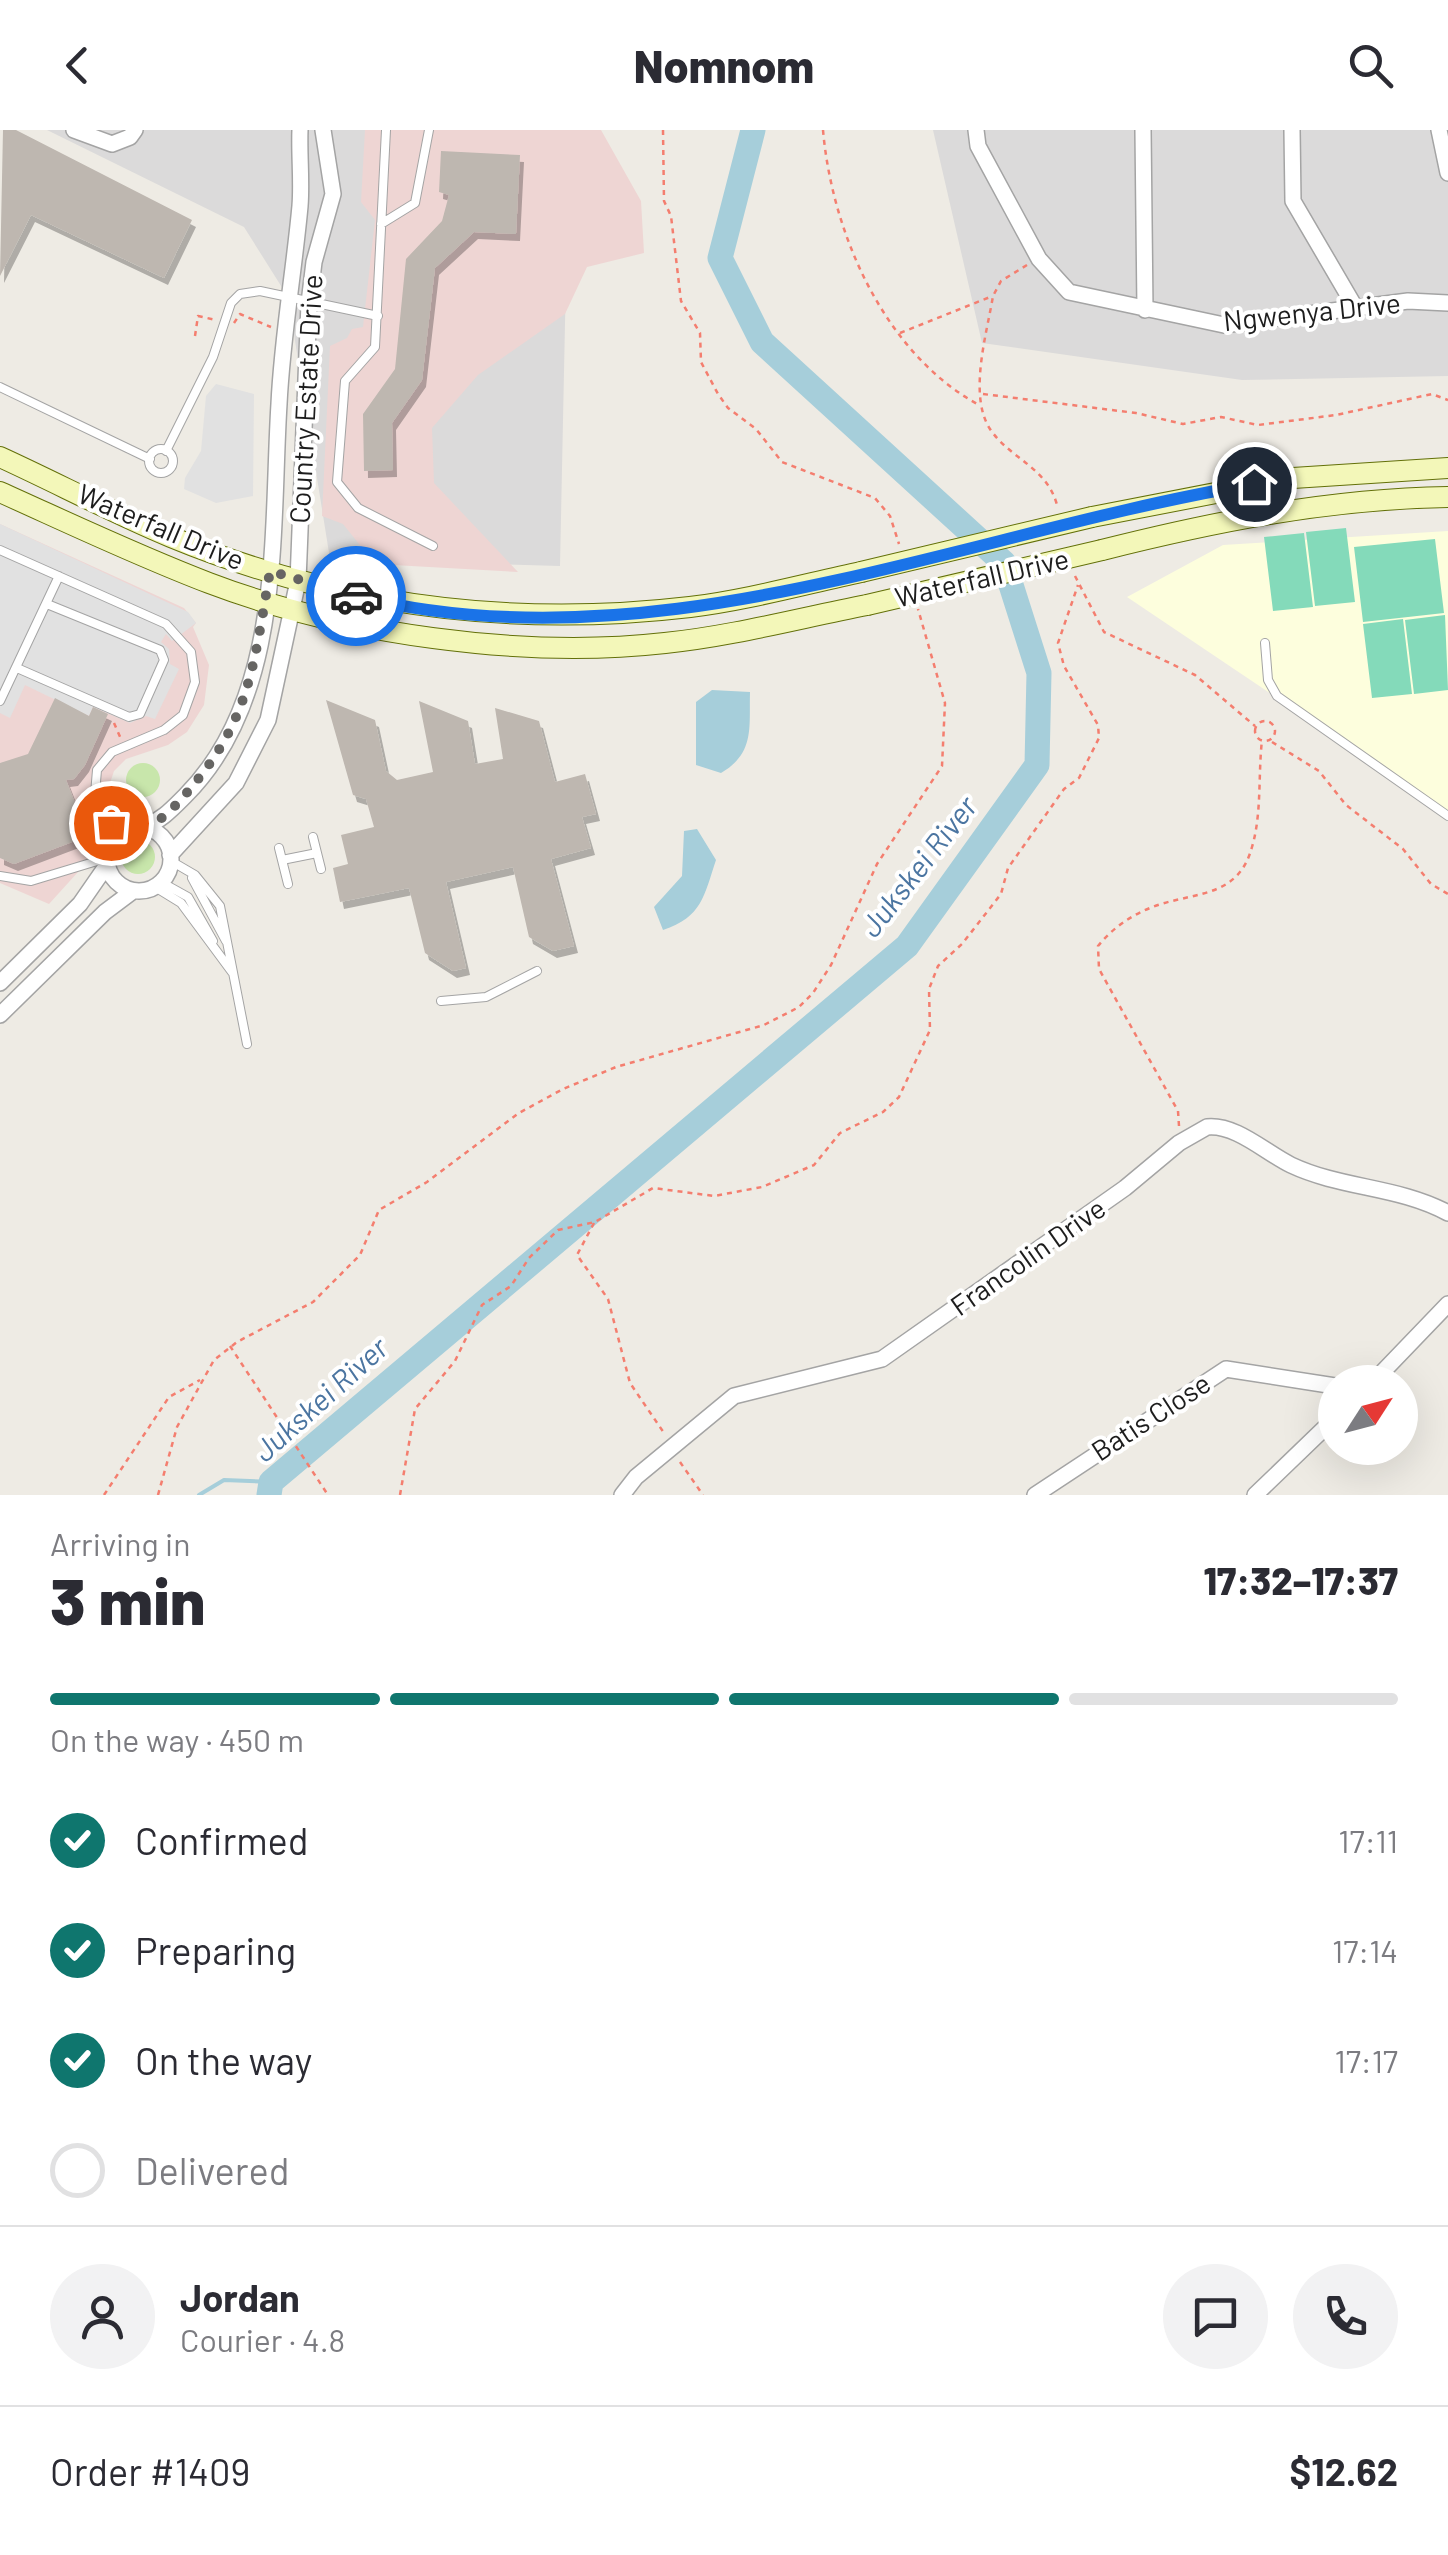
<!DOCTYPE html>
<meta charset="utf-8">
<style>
:root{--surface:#fff;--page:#f2f2f3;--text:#2b2b33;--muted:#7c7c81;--line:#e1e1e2;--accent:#0f766e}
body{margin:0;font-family:Barlow,sans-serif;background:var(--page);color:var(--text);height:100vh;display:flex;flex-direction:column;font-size:38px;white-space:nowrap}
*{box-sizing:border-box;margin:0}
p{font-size:32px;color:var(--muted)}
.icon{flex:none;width:55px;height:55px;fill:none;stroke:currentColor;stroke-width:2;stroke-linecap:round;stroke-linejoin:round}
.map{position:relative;height:1365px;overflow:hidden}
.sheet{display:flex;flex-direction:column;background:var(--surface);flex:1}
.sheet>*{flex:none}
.needle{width:65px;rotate:54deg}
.tools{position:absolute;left:1318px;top:1235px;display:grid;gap:20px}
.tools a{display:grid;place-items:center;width:100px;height:100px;border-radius:50%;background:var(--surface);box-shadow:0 10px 40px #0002;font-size:50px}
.pin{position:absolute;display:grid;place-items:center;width:85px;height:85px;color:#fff;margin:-42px;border:5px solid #fff;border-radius:50%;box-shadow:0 2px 10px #0007}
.courier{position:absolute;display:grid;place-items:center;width:100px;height:100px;margin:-50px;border:8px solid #1a73e8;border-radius:50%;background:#fff;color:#222;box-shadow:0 2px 12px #0007}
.overview em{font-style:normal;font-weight:800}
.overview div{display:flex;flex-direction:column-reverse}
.overview{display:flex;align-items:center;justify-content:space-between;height:170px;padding:0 50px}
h1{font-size:65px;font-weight:800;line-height:75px}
.bar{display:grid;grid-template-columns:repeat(4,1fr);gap:15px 10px;align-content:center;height:120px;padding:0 50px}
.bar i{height:12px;border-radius:8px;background:var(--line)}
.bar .current{background:var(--accent)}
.bar p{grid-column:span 4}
.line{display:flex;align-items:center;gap:25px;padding:0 50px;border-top:2px solid var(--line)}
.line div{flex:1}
.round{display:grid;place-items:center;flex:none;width:105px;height:105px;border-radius:52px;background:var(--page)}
ol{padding:0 50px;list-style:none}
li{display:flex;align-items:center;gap:30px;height:110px}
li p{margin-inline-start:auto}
li .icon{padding:10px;border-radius:50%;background:var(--accent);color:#fff;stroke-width:4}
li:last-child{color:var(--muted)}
li i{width:55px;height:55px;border:5px solid var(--line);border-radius:50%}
header{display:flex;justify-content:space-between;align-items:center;height:130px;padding:0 50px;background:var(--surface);font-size:45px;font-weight:800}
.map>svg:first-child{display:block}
</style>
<header><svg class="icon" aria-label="back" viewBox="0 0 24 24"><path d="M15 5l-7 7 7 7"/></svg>Nomnom<svg class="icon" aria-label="search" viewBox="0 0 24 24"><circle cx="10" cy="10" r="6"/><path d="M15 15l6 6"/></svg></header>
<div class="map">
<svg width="1448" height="1365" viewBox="0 0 1448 1365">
<defs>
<filter id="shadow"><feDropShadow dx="4" dy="7" stdDeviation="0" flood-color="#0004"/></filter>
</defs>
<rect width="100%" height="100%" fill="#eeebe4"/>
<!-- residential -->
<path fill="#dbdada" d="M47,0h522l-9,436 -230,-7 -42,-262 -44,-70z
M933,0h515v246l-206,4 -260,-37z"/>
<!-- commercial -->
<path fill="#eed5d3" d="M365,0h236l40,71 3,52 -57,14 -22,47 -87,61 -46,53 2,55 84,89 -143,-8 -32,-40 -21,-8 8,-170 17,-8 5,-9 11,-2 12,-107 -14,-18z
M0,394l184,84 12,15 -3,4 16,38 -5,40 -17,27 -19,13 -42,14 -12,12 -5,15 3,15 -23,14 9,17v18l-49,54 -49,-21z"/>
<!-- education -->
<path fill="#fdfedd" d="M1448,401v282l-321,-216 96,-52z"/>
<!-- grass -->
<path fill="#c8e6ab" d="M126 650a17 17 0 1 1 34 0a17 17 0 1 1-34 0Z
M121 727a17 17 0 1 1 34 0a17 17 0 1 1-34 0Z"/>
<!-- pitch -->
<path fill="#84daba" d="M1346,398l9,74 -40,4 -9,-74z
M1304,403l9,74 -40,4 -9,-74z
M1435,409l9,74 -81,9 -9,-75z
M1445,485l3,75 -34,4 -9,-74z
M1403,489l9,75 -40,4 -9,-74z"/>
<!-- parking -->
<path fill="#e1e1e1" d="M216,254l38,10 -1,102 -37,7 -32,-14 1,-11 16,-27 5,-55z
M0,394l188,88 8,11 -24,18 -6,-7 -5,8 8,7 1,15 9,5 -24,50 -9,-3 -16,7 -37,-16 -4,9 -64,-31 -15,33 -10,-5z"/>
<!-- water -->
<path fill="#a6ceda" d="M712,560l38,2c-1,36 5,61 -29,81l-25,-8v-63z
M697,699l19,31c-12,36 -14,57 -53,70l-9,-23 28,-31 2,-45z"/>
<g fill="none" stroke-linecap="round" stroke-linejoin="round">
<!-- stream -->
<path stroke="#a6ceda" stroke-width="4" d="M199,1365l25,-15 47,2"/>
<!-- river -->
<path stroke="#a6ceda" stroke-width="25" d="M269,1365l2,-13 636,-536 130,-181 2,-92 -35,-110 -242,-221 -42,-84 33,-128"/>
</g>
<!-- building -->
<path fill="#beb7b0" filter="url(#shadow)" d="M3,0h13l176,90 -28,58 -133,-63 -31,61z
M441,21l79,4 -4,79 -42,-2 -39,36 -13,112 -30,43 1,47 -29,1 -1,-57 32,-45 11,-110 36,-38 7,-26 -10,-3z
M55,568l34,18 4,-9 15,7 -23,51 -11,14 -8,1 22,56 -74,28 -14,-6v-95l28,-9z
M326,570l49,20 11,51 11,9 36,-8 -14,-71 49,20 7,43 28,-5 -8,-51 44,13 16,61 30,-8 11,40 -14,3 9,31 -40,11 23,87 -21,5 -24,-14 -16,-70 -67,15 20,86 -13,3 -28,-18 -16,-65 -69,14 -7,-34 15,-4 -7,-29 33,-8 -8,-28 -13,-4z"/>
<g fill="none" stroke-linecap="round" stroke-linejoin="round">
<defs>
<path id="lane" d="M386,0l-11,217 -30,34 -8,101 21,26 75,38
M381,94l34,-21 14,-73
M0,257l150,72
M149 331a12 12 0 1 1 24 0a12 12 0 1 1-24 0Z
M166,321l47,-94 18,-54 9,-9 20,-3 118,25
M0,420l166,74 25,28 4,30 -12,33 -19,15 -52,22 -15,18 -3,36 14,45
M1265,513l3,37 9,16 171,120
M17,538l112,49 11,-3 24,-54 -4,-10 -113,-46
M0,571l59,-125
M97,679l21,18 13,1
M313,707l8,32
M279,718l9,36
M282,730l35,-7
M171,731l24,14 25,31 27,138
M0,746l31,5 76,-23
M192,748l34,63
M161,752l27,15 25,44
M155,757l26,16 51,69
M441,871l45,-4 51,-26"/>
<path id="street" d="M74,0l38,14 18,-7 5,-7
M976,0l2,16 61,113 30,33 155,33 184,-24 40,2
M1143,0l2,180
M1292,0l1,71 62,106
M1439,0l9,43
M107 729a32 32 0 1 1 64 0a32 32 0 1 1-64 0Z
M143,698c19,-8 29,-19 42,-32 99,-99 86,-264 94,-392 3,-66 15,-132 21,-198 2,-25 -1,-51 0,-76
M170,725l66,-72 32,-63 30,-139 11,-278 5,-41 19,-68 -10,-64
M0,853l80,-79 27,-39
M0,885l105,-103 28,-21
M1373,1252l75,-78
M622,1365l14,-18 98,-81 148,-37 243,-171 54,-45 28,-16c29,-3 59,26 84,38 51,24 107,21 157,48
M1035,1365l191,-126 109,17
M1255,1365l80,-77"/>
<path id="secondary" d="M0,327c57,26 113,56 171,80 167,69 340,91 519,70 57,-7 115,-23 171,-35
M0,362c69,31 138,64 209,91 134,51 313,76 456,60 68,-7 135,-25 202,-38
M1092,387l201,-39 155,-10
M1102,420c115,-29 227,-51 346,-53"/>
</defs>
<!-- lane casing -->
<use href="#lane" stroke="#a4a4a4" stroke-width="10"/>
<!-- street casing -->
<use href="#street" stroke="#a4a4a4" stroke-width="18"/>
<!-- secondary casing -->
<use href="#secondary" stroke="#637009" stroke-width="22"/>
<!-- path -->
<path stroke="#f47e6f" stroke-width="2.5" stroke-dasharray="5 5" stroke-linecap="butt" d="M663,0l1,71 7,15 10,85 19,32 1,29 17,32 10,14 28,21 26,33 93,36 15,18 9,28
M823,0c9,104 62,224 156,275
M1027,135l-26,16 -8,15c-6,37 -25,99 -3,133 20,30 57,38 67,76
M234,193l6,-9 31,13
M900,203l90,-36
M195,206l3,-20 18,4
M983,264l153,19 47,11 38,-7 37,8 78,-10 96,-21 16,6
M1075,446l29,56 91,43 60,51
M1255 601a10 10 0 1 1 20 0a10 10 0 1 1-20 0Z
M114,593l7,16
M1272,612l47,29 27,34 57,44 28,35 17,10
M1179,996l-1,-15 -79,-142 -1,-23c16,-20 38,-34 63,-42 40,-12 78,-9 91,-57 10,-34 6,-72 10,-107
M594,1093l-17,32 31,44 22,84 34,50
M230,1216l98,149
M680,1332l23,33
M104,1365l65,-98 31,-17
M158,1365l19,-68 37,-67 23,-18 76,-40 47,-47 19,-45 48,-28 92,-69 44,-24 53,-22 148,-42 35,-18 14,-14 18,-28 46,-101 65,-98 3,-63 -27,-94
M400,1365l15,-86 40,-48 27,-56 29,-19 18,-28 29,-28 37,-8 58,-34 61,8 48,-9 52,-22 26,-32 43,-21 16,-15 31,-67 -1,-41 9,-23 24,-22 39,-50 7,-26 56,-79 15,-11 20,-40 -1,-13 -34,-59 -6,-23 20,-58"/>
<!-- lane -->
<use href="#lane" stroke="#fff" stroke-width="8"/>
<!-- street -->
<use href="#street" stroke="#fff" stroke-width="15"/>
<!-- secondary -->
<use href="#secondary" stroke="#f3f7b9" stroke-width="20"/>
<defs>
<path id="secondary-bridge" d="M861,442l231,-55
M867,475l235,-55"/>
</defs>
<!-- secondary-bridge casing -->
<use href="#secondary-bridge" stroke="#637009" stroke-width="22" stroke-linecap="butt"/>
<!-- secondary-bridge -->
<use href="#secondary-bridge" stroke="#f3f7b9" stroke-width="20"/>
</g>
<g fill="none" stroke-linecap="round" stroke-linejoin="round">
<!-- done -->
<path stroke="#666563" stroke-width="10" stroke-dasharray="0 18" d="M111,693c22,13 46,2 62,-15 76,-81 79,-132 97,-237l86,25"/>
<!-- route -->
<path stroke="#1a73e8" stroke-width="12" d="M356,466c299,75 606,-63 898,-112"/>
</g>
<g text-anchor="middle" stroke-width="8" stroke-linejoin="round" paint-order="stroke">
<!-- street labels -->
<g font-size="28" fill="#1d1d1d" stroke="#fff">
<text transform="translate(1312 182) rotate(-6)" y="10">Ngwenya Drive</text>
<text transform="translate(306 269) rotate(-87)" y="10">Country Estate Drive</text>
<text transform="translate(161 397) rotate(23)" y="10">Waterfall Drive</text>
<text transform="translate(982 448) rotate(-13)" y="10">Waterfall Drive</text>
<text transform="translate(1028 1127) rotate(-35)" y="10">Francolin Drive</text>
<text transform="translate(1151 1287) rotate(-33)" y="10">Batis Close</text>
</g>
<!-- water labels -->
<g font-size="30" font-style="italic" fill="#4b75a1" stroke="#fff">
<text transform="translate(919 737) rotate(-52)" y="10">Jukskei River</text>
<text transform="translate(321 1270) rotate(-42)" y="10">Jukskei River</text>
</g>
</g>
</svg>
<div class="tools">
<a><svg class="needle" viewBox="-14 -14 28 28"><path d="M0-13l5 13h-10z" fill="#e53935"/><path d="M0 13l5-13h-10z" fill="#7c7c81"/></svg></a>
</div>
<div class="pin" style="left:111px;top:693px;background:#ea580c"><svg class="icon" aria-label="bag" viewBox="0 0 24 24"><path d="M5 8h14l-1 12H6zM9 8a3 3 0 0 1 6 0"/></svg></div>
<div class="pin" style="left:1254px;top:354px;background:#1f2937"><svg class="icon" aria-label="home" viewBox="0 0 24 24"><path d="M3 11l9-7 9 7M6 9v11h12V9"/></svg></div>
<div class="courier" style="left:356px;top:466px"><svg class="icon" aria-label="car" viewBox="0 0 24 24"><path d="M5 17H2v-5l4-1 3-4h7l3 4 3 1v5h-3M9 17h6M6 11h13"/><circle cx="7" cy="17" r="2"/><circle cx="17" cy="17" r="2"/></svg></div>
</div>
<section class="sheet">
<div class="overview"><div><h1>3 min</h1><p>Arriving in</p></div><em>17:32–17:37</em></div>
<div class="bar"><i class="current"></i><i class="current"></i><i class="current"></i><i></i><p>On the way · 450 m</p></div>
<ol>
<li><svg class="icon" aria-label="check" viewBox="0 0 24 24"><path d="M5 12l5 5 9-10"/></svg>Confirmed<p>17:11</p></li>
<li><svg class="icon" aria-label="check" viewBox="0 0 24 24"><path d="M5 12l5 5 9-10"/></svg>Preparing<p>17:14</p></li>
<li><svg class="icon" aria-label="check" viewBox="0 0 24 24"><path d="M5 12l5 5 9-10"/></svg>On the way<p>17:17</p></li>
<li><i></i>Delivered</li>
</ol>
<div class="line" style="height:180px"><a class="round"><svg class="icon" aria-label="person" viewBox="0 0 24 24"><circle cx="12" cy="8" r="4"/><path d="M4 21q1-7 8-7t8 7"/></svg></a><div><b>Jordan</b><p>Courier · 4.8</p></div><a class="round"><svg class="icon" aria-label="chat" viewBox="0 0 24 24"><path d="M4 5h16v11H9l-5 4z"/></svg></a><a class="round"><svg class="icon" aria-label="phone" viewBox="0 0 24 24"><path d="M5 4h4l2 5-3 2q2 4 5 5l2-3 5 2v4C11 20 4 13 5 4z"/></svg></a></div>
<div class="line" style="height:130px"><div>Order #1409</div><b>$12.62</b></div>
</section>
